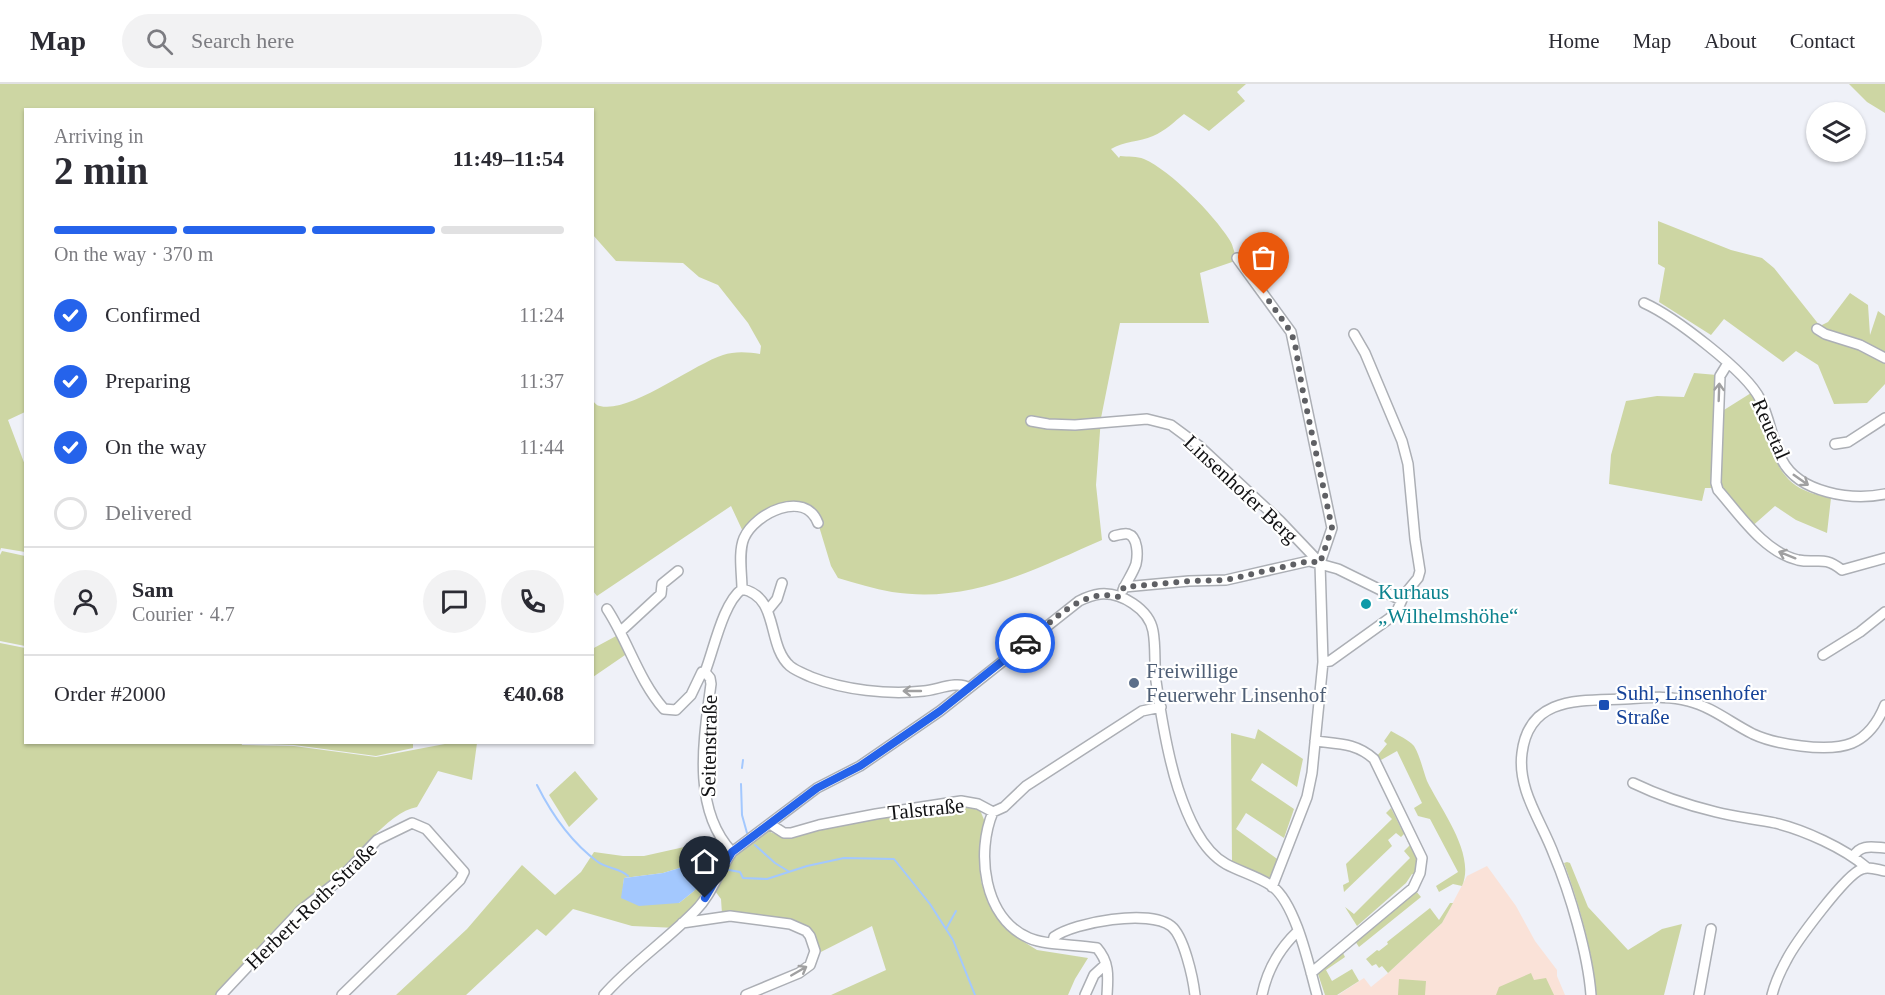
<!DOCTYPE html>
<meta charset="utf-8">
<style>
:root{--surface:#fff;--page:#f2f2f3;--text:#2b2b33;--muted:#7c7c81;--line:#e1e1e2;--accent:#2563eb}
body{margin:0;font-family:Georgia,serif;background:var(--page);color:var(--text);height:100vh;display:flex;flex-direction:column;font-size:22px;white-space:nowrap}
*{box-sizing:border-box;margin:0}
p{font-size:20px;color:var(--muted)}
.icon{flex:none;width:33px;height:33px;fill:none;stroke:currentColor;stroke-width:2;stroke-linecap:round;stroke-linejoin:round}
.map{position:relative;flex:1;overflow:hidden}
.sheet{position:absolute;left:24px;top:24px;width:570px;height:636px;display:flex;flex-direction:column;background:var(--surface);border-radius:0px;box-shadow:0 2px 4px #0004}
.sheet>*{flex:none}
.controls{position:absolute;left:1806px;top:18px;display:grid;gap:12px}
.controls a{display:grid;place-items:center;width:60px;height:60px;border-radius:50%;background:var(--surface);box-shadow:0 2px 4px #0004;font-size:30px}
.pin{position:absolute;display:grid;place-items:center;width:51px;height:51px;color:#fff;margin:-62px -26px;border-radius:50% 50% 50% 0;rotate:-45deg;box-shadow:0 0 6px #0007}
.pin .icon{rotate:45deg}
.courier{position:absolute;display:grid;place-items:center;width:60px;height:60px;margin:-30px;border:4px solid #2563eb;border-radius:50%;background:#fff;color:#222;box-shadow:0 2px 8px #0007}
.headline em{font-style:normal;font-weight:600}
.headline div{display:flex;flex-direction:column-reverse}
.headline{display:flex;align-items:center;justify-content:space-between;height:102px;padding:0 30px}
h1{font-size:39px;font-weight:600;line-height:45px}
.bar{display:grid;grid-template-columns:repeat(4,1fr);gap:9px 6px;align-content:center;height:72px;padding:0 30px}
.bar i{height:8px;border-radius:4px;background:var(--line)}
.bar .on{background:var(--accent)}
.bar p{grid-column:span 4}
.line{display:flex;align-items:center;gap:15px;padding:0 30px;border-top:2px solid var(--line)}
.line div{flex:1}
.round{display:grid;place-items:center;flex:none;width:63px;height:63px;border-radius:32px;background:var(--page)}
ol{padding:0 30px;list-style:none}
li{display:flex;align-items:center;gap:18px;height:66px}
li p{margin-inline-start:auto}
li .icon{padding:6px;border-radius:50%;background:var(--accent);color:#fff;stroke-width:4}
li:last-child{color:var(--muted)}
li i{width:33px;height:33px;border:3px solid var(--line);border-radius:50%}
header{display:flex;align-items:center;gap:36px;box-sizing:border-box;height:84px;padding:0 30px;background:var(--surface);border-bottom:2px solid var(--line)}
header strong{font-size:28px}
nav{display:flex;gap:33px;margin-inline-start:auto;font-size:21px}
.search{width:420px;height:54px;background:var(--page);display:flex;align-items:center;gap:15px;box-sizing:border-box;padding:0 21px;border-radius:33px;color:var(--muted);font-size:22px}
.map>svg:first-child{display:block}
</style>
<header>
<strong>Map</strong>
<div class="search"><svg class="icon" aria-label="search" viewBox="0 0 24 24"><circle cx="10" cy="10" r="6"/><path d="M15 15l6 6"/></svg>Search here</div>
<nav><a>Home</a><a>Map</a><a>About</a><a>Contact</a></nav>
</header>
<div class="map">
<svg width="1885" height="911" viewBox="0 0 1885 911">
<rect width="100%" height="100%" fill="#eff1f8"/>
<!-- education -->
<path fill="#fae2d8" d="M1487,782l29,40 19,35 22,29v6l8,19h-227l26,-17 7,9 17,-14 54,-50 25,-47z"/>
<!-- green -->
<path fill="#cdd6a3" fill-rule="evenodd" d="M0,0h1246l-9,8 8,9 -36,30 -25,-17c-10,8 -19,17 -31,22 -14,6 -29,5 -42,13l8,9 1,-2c8,1 17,0 24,3 27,12 69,55 85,80 5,7 4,13 9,21l-38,13 9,50h-89l-19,95 -5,67 6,55c-69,30 -132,64 -210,52 -18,-3 -36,-9 -54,-14l-7,-12 -13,-43 -16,-17 -29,6 -28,24 -14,-30 -134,90 -4,-5v-190c2,2 4,5 7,5 29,8 94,-42 123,-51 11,-4 26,-3 37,-1l1,-8 -13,-23 -30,-38 -19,-8 -16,-14 -67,-2 -23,-26 -1,-125h-566l-1,302 -17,8 17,45v87l-24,-4 -1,3z
M1849,0h36v29l-18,-11z
M1658,137l73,29 31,8 12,10 46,58 8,-4 22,-29 18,12 2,30 8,-24 7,5v68l-18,19 -33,1 -16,-39 -22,-14 -13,11 -59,-43 -13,16 -52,-33 6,-34 -7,-4z
M1694,289l23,2 -1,40 35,-22 6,9c9,29 15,74 47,88 8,4 18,6 27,8l-4,35 -31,-13 -21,-14 -26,23 -37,-41h-7l-3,13 -93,-17 2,-29 15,-54 31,-5 27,1z
M2,467l23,5v90l-25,-5v-86z
M618,551l10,18 -35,24 -1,-28z
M0,559l25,5 1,94h215l1,3 52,1 82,11 74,-14h27l-5,37 -34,-9 -21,36c-30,5 -64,55 -86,75 -12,10 -25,18 -37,29 -28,26 -53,56 -79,84h-215z
M1258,645l45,30 -6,28 -35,-24 -11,17 43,29 -10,29 -38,-25 -10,16 44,32 -5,12 -8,6 -35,-18 -1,-128 24,6z
M1391,647c7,4 18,9 23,15 6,10 9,24 13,35 14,29 49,73 35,105l-9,-2 -14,8 -3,-6 22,-14 -28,-53 -12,-3 -4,-8 8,-5 -25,-52 -16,9 -4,-4 10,-12 -3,-3z
M413,658v6l-37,8 -82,-11 -51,-2z
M575,687l23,28 -29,28 -20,-32z
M962,723l18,3 5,12 -6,27 2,32 7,22 25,32 24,15 51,8 -13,21 -7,16h-237l55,-25 -14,-44 -59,30 -5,-19 -11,-8 -75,-15 -1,-15 -9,-12 -35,41 -45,-2 -59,-17 -27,27 -9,-7 -71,66h-70l71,-66 55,-64 33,30 26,-23 13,-20 29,4h21l76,-17 12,12 22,-15 14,-5 17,7 87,-19zM709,775l-15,32 -15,12 -57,-5 2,-20 39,-5z
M1391,724l11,22 4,-2v4l-5,5 -5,-4 -8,7 4,6 -48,46 -1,-7 6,-3 -3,-18 46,-45 -6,-6z
M1409,755l10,16 -2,20 -5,-1 -6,9 -49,43 -12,-19 9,7 56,-56 -6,-7 7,-7 -4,-3z
M1567,778l3,1 18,44 40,43 34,-21 20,-5 -18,71h-68c-2,-40 -18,-94 -32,-132z
M1415,806l6,7 -62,50 -4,-6z
M1450,819h3l-11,20 -54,50 -6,-7 -3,2 -3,-4 -4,2 -6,-7 11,-9 2,1 9,-7 -1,-2 43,-34 9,12z
M1343,869l2,4 -19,13 6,11 20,-12 7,12 -22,14h-12l-7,-21z
M1531,889l3,7 12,-2 8,17h-58l3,-8z
M1399,895l27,2 -1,14h-27z"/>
<!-- water -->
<path fill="#a3c8fe" d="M709,775v15l-15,17 -15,12 -40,3 -18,-8 3,-20 39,-5z"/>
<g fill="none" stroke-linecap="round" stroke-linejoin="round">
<!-- stream -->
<path stroke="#a3c8fe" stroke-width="2" d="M742,684l1,-8
M741,700l1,31 5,18
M537,701c14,28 35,58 61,77 10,7 22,6 30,14
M755,761l20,18 13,8
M729,786l11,2 3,6 24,1 40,-13 37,-8 50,1 36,45 23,36 22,55
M946,845l10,-18"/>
<defs>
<path id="street" d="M1237,174l54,74 41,196 -12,35 3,99 -11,111 -5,24 -35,90
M1644,219c29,13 102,68 116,96 10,19 12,42 22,61 17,33 70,41 103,34
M1817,245l8,5 35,11 25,13
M1728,279l-8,13 -4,107 2,7c22,25 46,62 80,70 20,4 25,-5 44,10l43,-12
M1031,337l17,3 27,1 72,-6 24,6 27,20 82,76 40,42
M1835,360l13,-2 37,-24
M1114,452c4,-1 10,-3 14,-2 10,3 10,21 8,30 -3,9 -9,17 -13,26
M1124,503l65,-6 37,-1 83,-19 29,8 63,31
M742,505c0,-15 -4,-37 2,-51 11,-25 61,-49 74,-15
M607,525c21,32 32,72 57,100l12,1 15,-15 11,-23h3
M768,526l9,-11 5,-16
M621,547l40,-37 1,-10 16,-13
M1823,571l37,-23 25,-20
M1323,578l7,-1 60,-43 7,-7 7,-16 14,-17 2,-7 -5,-32 -7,-75 -6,-23 -37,-88 -11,-19
M1633,699c27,13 54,22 83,29 19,5 40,7 59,11 29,7 69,25 91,44
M993,728c-17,40 -10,106 36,126 18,8 48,6 68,10 13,15 11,29 10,47
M770,740l14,9h7l28,-8 57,-11 85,-13 17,3 15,8 11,-5 22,-21 116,-75 19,-4
M732,768c-41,-44 -28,-114 -21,-168l-1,-6 -5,-6c9,-23 18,-69 37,-83 38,8 24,56 48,77 6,5 15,8 21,11 33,13 77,18 113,14 13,-1 34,-11 45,-3
M1853,773c7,-13 19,-10 32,-9
M682,839l48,-7 60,8 16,7 4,5 5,15 -5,14 -11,8 -53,22
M1053,858l1,-5c21,-15 95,-28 117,-11 13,10 22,52 24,69
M1311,889l102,-85 7,-15 2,-15 -48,-99c-18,-16 -35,-15 -59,-18
M221,911l79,-84 38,-30 39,-41 35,-17 14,6 38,43 -4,8 -118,115
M604,911c26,-30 63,-55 92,-85 16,-16 23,-40 36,-58l85,-64 43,-22 80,-55 139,-110c6,-3 14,-6 21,-7 21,-2 49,15 53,37 3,16 1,33 3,50 5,35 11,73 22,107 9,27 23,62 48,76 15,8 33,13 46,22 24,18 37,80 45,109
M1085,911l9,-20 12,-11
M1262,911c5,-24 18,-47 36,-64
M1591,911c-3,-41 -21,-102 -37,-140 -12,-33 -37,-65 -32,-102 7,-58 60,-52 103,-54 21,-1 43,-4 63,2 24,6 43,22 65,33 15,7 31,10 48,12 41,5 67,1 84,-41
M1699,911l12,-66
M1772,911c3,-12 8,-23 14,-34 9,-18 60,-87 76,-92 7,-3 16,1 23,2"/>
</defs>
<!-- street casing -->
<use href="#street" stroke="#acafb5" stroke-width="12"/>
<!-- street -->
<use href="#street" stroke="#fff" stroke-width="9"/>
</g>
<!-- one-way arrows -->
<defs><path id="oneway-shaft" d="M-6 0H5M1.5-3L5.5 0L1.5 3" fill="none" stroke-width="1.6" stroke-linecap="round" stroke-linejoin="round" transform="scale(1.5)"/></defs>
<g stroke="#a0a0a1">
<use href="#oneway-shaft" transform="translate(1719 308) rotate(-88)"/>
<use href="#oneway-shaft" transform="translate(1801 396) rotate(35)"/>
<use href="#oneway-shaft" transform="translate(1787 471) rotate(-158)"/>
<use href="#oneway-shaft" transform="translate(912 607) rotate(180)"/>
<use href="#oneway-shaft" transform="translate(799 887) rotate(-30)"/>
</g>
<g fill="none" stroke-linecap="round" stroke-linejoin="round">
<!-- done -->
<path stroke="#5f6064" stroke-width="6" stroke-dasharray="0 10.8" d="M1025,559c28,-21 56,-56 94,-46l5,-10 65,-6 37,-1 83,-19 11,2 12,-35 -30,-141 -7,-43 -4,-12 -27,-38"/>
<!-- route -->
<path stroke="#2563eb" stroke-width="8" d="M705,814l27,-46 85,-64 43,-22 80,-55 85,-68"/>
</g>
<!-- markers -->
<circle fill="#0f9aa8" stroke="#fff" stroke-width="2" cx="1366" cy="520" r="6"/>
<circle fill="#5c6f8a" stroke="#fff" stroke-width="2" cx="1134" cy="599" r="6"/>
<rect fill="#1a4fb4" stroke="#fff" stroke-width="2" x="1598" y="615" width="12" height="12" rx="3"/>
<g text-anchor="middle" stroke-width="4.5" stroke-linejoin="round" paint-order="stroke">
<!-- street labels -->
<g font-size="21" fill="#121214" stroke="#fff">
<text transform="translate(1771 345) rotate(66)" y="7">Reuetal</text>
<text transform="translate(1241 405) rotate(43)" y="7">Linsenhofer Berg</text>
<text transform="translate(709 662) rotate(-89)" y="7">Seitenstraße</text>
<text transform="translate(926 725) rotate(-6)" y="7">Talstraße</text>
<text transform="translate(311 822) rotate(-44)" y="7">Herbert-Roth-Straße</text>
</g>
<!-- culture labels -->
<g font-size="21" fill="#0d838f" stroke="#fff" text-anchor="start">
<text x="1378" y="515">Kurhaus<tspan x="1378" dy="24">„Wilhelmshöhe“</tspan></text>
</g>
<!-- service labels -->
<g font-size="21" fill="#4e5e75" stroke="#fff" text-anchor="start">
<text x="1146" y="594">Freiwillige<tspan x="1146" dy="24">Feuerwehr Linsenhof</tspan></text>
</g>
<!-- transit labels -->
<g font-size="21" fill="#164399" stroke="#fff" text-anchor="start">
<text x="1616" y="616">Suhl, Linsenhofer<tspan x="1616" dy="24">Straße</tspan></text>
</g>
</g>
</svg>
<div class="controls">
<a><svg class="icon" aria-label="layers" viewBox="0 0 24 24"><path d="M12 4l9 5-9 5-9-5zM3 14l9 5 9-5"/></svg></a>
</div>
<div class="pin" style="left:1264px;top:210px;background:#ea580c"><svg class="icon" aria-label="bag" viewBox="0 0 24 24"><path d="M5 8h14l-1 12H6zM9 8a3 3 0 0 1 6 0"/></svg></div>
<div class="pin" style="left:705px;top:814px;background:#1f2937"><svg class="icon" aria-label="home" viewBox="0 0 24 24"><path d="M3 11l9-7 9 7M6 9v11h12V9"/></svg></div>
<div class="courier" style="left:1025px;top:559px"><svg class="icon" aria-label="car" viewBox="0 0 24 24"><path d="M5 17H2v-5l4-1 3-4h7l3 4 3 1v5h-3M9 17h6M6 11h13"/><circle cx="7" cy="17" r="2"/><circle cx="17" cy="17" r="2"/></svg></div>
<section class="sheet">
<div class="headline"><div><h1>2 min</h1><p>Arriving in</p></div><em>11:49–11:54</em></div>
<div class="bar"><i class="on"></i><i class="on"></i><i class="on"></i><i></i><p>On the way · 370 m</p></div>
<ol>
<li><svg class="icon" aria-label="check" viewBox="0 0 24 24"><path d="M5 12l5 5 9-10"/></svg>Confirmed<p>11:24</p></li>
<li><svg class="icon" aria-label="check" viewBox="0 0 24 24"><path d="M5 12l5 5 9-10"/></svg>Preparing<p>11:37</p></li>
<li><svg class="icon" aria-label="check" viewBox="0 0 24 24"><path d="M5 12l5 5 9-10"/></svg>On the way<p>11:44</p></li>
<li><i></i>Delivered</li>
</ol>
<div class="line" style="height:108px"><a class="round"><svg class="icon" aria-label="person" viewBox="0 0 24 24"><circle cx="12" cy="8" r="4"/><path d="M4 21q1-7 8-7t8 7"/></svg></a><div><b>Sam</b><p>Courier · 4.7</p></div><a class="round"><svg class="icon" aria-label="chat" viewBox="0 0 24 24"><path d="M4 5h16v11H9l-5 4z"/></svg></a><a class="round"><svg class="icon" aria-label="phone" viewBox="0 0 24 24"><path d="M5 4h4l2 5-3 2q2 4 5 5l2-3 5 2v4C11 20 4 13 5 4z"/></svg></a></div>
<div class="line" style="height:78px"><div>Order #2000</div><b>€40.68</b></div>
</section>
</div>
